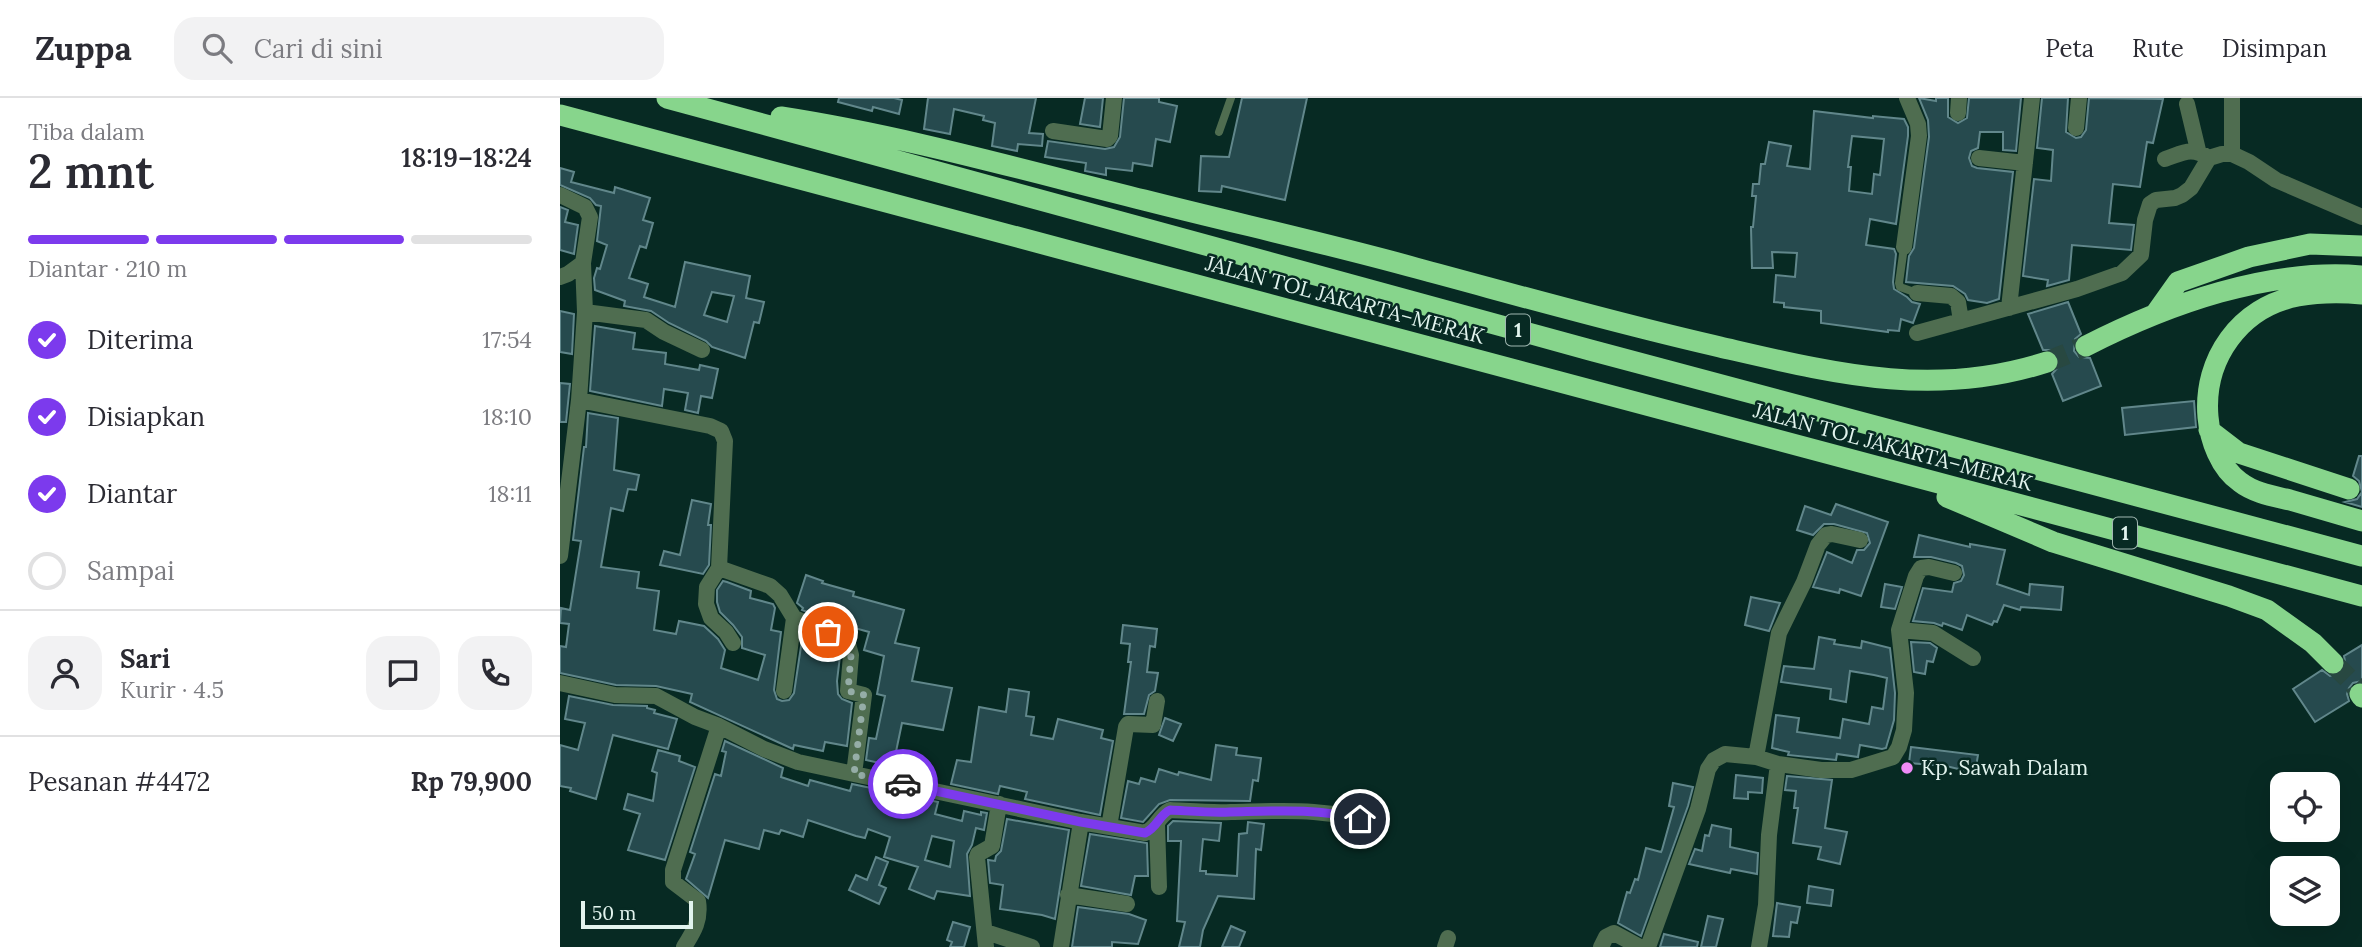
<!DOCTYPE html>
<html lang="id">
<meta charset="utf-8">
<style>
:root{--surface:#fff;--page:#f2f2f3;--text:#2b2b33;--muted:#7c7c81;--line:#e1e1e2;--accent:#7c3aed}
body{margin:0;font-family:Lora,serif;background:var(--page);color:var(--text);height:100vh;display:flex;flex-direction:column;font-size:26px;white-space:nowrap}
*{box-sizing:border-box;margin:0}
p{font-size:23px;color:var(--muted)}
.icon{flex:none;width:38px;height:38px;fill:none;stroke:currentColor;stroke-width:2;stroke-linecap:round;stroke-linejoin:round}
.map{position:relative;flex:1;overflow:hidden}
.side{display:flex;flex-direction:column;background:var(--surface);width:560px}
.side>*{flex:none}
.controls{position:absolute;left:1710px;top:674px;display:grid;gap:14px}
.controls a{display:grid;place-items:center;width:70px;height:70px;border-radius:14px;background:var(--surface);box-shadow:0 7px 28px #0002;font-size:35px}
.scale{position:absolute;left:21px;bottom:18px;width:112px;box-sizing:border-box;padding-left:7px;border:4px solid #e2f4ee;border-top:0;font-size:19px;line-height:24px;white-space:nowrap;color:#e2f4ee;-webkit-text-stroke:5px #072a23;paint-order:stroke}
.pin{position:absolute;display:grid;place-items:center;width:60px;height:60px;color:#fff;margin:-30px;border:4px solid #fff;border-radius:50%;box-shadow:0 2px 7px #0007}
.courier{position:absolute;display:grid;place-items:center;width:70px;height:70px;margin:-35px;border:5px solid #7c3aed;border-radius:50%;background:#fff;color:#222;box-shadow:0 2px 9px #0007}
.headline em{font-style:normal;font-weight:600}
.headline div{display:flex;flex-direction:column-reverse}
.headline{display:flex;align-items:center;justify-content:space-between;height:119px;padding:0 28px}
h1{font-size:46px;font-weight:600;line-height:52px}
.bar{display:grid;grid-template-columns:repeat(4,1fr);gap:10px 7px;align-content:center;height:84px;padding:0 28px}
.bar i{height:9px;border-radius:5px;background:var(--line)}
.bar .active{background:var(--accent)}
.bar p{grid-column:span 4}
.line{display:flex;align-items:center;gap:18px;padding:0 28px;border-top:2px solid var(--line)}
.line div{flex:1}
.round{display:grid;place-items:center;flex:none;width:74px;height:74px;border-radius:21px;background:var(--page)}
ol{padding:0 28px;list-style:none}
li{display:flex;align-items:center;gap:21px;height:77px}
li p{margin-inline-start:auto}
li .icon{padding:7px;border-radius:50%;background:var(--accent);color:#fff;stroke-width:4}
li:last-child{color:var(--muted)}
li i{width:38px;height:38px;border:4px solid var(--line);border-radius:50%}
header{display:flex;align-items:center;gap:42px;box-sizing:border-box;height:98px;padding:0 35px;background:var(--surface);border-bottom:2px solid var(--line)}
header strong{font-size:33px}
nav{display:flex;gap:38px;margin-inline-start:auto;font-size:24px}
.search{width:490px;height:63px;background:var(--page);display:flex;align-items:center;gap:18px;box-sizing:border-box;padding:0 24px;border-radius:21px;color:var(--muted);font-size:26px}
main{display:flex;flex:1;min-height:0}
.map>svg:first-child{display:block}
</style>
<header>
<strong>Zuppa</strong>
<div class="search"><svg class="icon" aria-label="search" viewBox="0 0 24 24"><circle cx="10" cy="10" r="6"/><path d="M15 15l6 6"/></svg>Cari di sini</div>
<nav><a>Peta</a><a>Rute</a><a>Disimpan</a></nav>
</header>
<main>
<section class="side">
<div class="headline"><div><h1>2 mnt</h1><p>Tiba dalam</p></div><em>18:19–18:24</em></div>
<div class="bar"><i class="active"></i><i class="active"></i><i class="active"></i><i></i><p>Diantar · 210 m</p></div>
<ol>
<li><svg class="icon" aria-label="check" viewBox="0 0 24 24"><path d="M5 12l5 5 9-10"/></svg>Diterima<p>17:54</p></li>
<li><svg class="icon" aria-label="check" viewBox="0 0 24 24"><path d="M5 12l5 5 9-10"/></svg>Disiapkan<p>18:10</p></li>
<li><svg class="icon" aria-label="check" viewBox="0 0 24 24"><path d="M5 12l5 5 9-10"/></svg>Diantar<p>18:11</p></li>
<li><i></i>Sampai</li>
</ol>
<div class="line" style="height:126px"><a class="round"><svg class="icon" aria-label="person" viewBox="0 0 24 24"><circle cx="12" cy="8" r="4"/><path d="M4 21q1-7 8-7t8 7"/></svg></a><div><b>Sari</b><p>Kurir · 4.5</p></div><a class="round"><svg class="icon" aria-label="chat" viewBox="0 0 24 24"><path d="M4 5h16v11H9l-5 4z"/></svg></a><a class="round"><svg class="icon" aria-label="phone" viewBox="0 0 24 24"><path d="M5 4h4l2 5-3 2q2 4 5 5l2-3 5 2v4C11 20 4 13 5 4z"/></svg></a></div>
<div class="line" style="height:91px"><div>Pesanan #4472</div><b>Rp 79,900</b></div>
</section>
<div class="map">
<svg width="1802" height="849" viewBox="0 0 1802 849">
<rect width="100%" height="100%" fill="#072a23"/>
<!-- building -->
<path fill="#264a4e" stroke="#61878b" stroke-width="2" fill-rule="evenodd" d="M279,0h55l8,2 -3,14 -26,-7 -1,4 -34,-9z
M368,0h108l-7,35 14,1 -1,12 -24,-2 -1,7 -25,-5 3,-23 -12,-3 1,-4 -30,-7 -4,25 -26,-5z
M525,0h18l-3,29 -20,-3z
M564,0h35v4l18,4 -7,36 -14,-3 -4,27 -19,-3 -1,8 -26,-3v7l-21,-4 1,-8 -41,-6 3,-16 57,8 9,-2 6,-10z
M682,0h65l-22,102 -63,-14 -1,6 -22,-1 2,-35 28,1z
M1359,0l17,3v-3h12v19l10,6 9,-5 2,-20h52l-5,53 -13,-1v-18h-23l-2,16 -7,3 -2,7 3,8 5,2 36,4 -14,127 -12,4 -19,-3 -3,-6 -12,-8 -47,-4 3,-26 5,-8 15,-111 -1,-17z
M1482,0h26l-2,34 10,6 5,-1 5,-7 3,-32 74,1 -10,44 -6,-1 -7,45 -27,-3 -4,39 25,2 -3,25 -59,-5 -3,35 -22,6 1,-6 -25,-4 11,-97 17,2 2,-31 -16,-2z
M1254,13l59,7v-2l31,3 4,8v9l-12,88 -26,-5 -4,26 28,4 2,5 -3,28 1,7 13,8 5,5 8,2 -7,19 -12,-4 -2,12 -11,-1v2l-67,-9v-12l-37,-4v-4l-10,-1 2,-27 19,2 2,-24 -25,-1 1,16h-21l-1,-41h2l3,-31h-4l1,-12h6l2,-20h4l4,-22 22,4 -4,20 23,3zM1292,38l32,3 -4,36 -6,-1 -2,20 -23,-3 2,-24h-3z
M0,70l14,4 -3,10 43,11 1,-6 35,11 -7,22 10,3 -7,25 -6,-2 -11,32 19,6 -4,13 31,10 10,-45 65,14 -4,22 18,4 -5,21 -5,-1 -9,36 -33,-11 -6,-6 -37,-18 -18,-12 -27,-5 1,-5 -30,-11 -1,-12 3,-10 3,1 7,-24 -10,-4 4,-35 -5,-1 -6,-7 -30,-13zM152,194l22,4 -7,26 -23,-7z
M0,109l8,3 -3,12 13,3 -4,29 -14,-4z
M1508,204l13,32 -6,5 -1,12 5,6 11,1 11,28 -38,15 -11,-27 7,-8v-8l-8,-8h-8l-15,-36z
M0,213l14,3 -2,40 -12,-2z
M35,228l40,7 -2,16 33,4 -1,11 34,6 1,-5 18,4 -6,29 -11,-2 -3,17 -13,-3 3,-17 -24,-4 -2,17 -72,-15z
M0,285l10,1 -4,38h-6z
M1634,303l2,26 -71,8 -3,-27z
M28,315l30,5 -4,52 25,5 -3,15 -8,-1 -5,22 -12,-3 -10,59 38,5 -2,16 22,3 -5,39 22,4 3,-13 25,5 14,13 7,11 -4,18 37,12 7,-25 -23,-7v-11l-9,-12 -13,-13 -3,-10v-12l6,-9 4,1 24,9 -1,7 23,6 2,4 -4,22 10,2 -7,58 3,9 5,2 7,-1 5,-7 9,-60 34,14 3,9 -3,25 1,13 4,5 10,4 -5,43 -22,-4 -2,9 -29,-6 -1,4 -103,-47 2,-8 -36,-8 -40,-1 -56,-12v-27l6,1 3,-23 -9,-1 1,-15 9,2 11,-69 -8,-1 11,-93h2z
M1799,358h3v51l-17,-5 12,-3 5,-7 -3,-11 -6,-5z
M132,402l19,4 -3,21h3l-2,40 -6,9 -43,-9 4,-14 16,4z
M1276,406l52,18 -27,74 -21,-7 -1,4 -26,-6 14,-35 25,11 5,-13h7l6,-7 -3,-10 -33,-9h-10l-11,11 -16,-5 8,-24 26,9z
M1359,437l51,12v-3l35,6 -8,34 32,11 1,-11 33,3 -2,23 -40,-3 -1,3 -16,-5 -7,17 -3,-1 -2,4 -25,-10 -5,15 -19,-7 -1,3 -8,-3 -21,-2 10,-33 29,4 2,-9 7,-2 3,-6 -2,-9 -6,-3 -25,-6h-17z
M246,477l17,6 -1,2 32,9 -1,4 51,14 -9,33 24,5 -7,33 40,7 -9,42 -41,-7 -9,43 -27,-6 3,-22 7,1 9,-43 -8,-2 7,-38 -20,-6 5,-18 -25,-7 -2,1 -40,-16 1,-2 -6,-5z
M1325,486l17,3 -7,22 -14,-2z
M1191,499l29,6 -11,28 -24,-6z
M563,527l34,4 -2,18 -5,-1 -3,26 11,1 -3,18 -6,4 -5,19h-20l7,-52h-3l2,-18 -9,-1z
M1259,539l16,3 -1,4 27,4 1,-7 28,7 5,45 -1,27 -8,28 -4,1 -22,-4 -2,12 -21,-3 -1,6 -48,-5 1,-3 -17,-4 4,-33 23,3 -2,14 43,6 3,-19 26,5 3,-17 11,2 4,-31 -13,-3 -24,-4 -4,31 -16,-3 1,-10 -50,-7 3,-16 30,3z
M1351,544l19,1 7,5 -4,14 -6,-1 -2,13 -11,-2z
M1802,547v36l-9,2 -4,5 -2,6 2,7 -34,21 -22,-33 29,-19 8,6 12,-3 4,-7 -2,-10z
M449,591l20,3 -3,24 8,1 -3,18 22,4 5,-20 45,11 -2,8 12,3 -13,74 -75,-16 2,-7 -27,-6 -2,8 -47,-10 6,-24 14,2 8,-55 27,5z
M9,598l44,9 34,1v2l8,2 -1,3 23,6 -9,30 -55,-14 -17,64 -26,-8 1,-3 -11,-2v-41l18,5 7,-27 -20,-4z
M605,620l16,6 -8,17 -14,-6z
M165,643l58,27 -2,9 27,9 2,-6 40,11 2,-7 86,18 -3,12 27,7 2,-10 17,4v-3l6,1 -3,17 -8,-2 -4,17 -5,9 3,42 -33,-5 -3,8 -25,-10 9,-22 -34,-10 6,-20 -22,-8 -3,9 -9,-2 -48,-16 -5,17 -22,-7 -2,4 -15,-4 -5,19 -34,-9 -17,58 -22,-19 9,-25 -5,-2 25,-78 6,2 5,-24 -4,-1zM372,738l22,5 -4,26 -25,-7z
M656,647l21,3 -1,7 25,3 -3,23 -5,-1 -3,21 -80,-1 -11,4 -16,18 -22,-4 7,-37 11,3 2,-6 14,4 4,-13 19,6 1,-3 32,8z
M1351,649l67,8 -3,18 -29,-7 -37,-3z
M98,652l22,6 -1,5 16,6 -30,93 -37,-10 12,-36 -16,-5 4,-15 25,7 4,-28 -5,-2z
M1176,677l27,3 -1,15 -14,-1v7l-14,-1z
M1227,678l45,4 -7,48 22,4 -7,32 -22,-5 3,-12 -28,-4 5,-35h-4l2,-17 -11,-1z
M1113,685l20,4 -5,19 -47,130 -23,-13 9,-31 3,1 5,-14 3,1 8,-32 15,4 1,-2 12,-43 -5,-1z
M447,721l62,11 -14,89 -13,-4 -42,-6 3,-24 -13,-2 -2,-23 7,1 1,-5 5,-5z
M613,723l48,2 -2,18 -16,-2 -3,32h6v3l31,2 2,-42 8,-1 1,-11 16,2 -3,26 -5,-1 -2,50 -36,-3 -15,34 -3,17h-21l6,-25 -8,-1 4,-80h-13v-15z
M1152,727l19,4 -1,18 28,6 -1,21 -26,-5 -1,4 -41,-9 6,-15 7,2 3,-16 4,1z
M530,736l57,9 1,33h-13l-4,19 -50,-9z
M316,759l12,5 -9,23 7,3 -7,16 -30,-14 7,-15 11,5z
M1249,788l24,4 -2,16 -24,-3z
M1217,805l23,4 -3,16 -6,-1 -2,15 -16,-1z
M518,809l51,7 17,6 -8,24 -26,-2v5h-40z
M1148,818l15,3 -7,28h-15z
M393,824l17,5 -6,20h-14l2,-5 -5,-2z
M671,828l14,6 -6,15h-17z
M1104,836l34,8 -1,5h-37z"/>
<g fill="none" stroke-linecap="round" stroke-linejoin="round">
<!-- highway-tunnel -->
<path stroke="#284841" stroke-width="21" stroke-dasharray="21 10" stroke-linecap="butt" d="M1487,264l39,-16
M1773,565l22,22 5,9"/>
<!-- lane -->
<path stroke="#4f6d50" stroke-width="8" d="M659,34l12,-34
M1344,149l-5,36 1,4 17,6"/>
<!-- street -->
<path stroke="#4f6d50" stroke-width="16" d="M1627,6l11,46
M1398,15l1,-15
M1516,30l3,-30
M493,33l54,8 3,-3 4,-38
M1672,56v-56
M1419,60l46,5
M1605,61c18,-6 26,-13 44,-1
M0,97l25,12 5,10 -7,46 2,49 -6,88 -19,156
M1344,149l15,-111 -1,-12 -11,-26
M0,179l8,-3 15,-11
M1357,195l34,3 7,6 3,19
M1449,210l23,-210
M25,214l61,8 18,12 38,18
M1357,235l160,-44 45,-16 19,-18 4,-35 5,-16 6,-4 19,-2 7,-3 9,-7 18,-30 13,-4h10l17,8 27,18 86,37
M19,302l131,26 11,5 4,10 -6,127 -12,19 -1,17 5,14 15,14 7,11
M1339,532l34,3 40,25
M0,585l55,12 41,1 39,21 24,9
M224,593l10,-73
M1196,659l23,-124 25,-51 14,-37 8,-10 6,-1 28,6
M294,676l227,48 64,11c12,-5 14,-18 25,-23 20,1 41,3 61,2 51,-1 97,-5 146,13
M597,726l2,63
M549,729l17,-100 2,-3 25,1 4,-24
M508,797l59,9
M426,834l46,15
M124,849c10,-16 17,-27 14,-46l-25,-19v-12l46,-144 45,23 34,13 56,12 10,-79 -16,-4 3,-36 -4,-15 -53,-22 -14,-23 -10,-9 -51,-18
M426,849l-9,-90 1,-3 14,-8 7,-42
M501,849l20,-125
M885,849l3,-9
M1041,849l5,-10 8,-4 26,14
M1088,849l50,-138 10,-40 6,-9 11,-6 31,3 22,7 43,6h30l42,-13 6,-10 5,-17 2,-37 -7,-63 17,-54 5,-8 8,-1 25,6
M1199,849l7,-42 3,-70 9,-71"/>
<!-- highway -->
<path stroke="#87d58c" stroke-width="21" d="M107,0l923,252 772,206
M0,17l1802,481
M221,19c123,19 242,53 363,83 90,23 182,43 272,68 101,27 202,56 304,79 113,26 213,52 327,15
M1802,196c-22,-2 -42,-2 -64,2 -58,11 -95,63 -90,121 2,23 12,51 32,65 14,11 33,14 50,18 24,7 48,14 72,21
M1596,215l22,-31 71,-25 61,-13 52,2
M1526,248c82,-42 183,-78 276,-70
M1649,332l30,23 110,36
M1387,399l106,45 176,54 38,14 46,33 20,20
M1800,596l2,3"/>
</g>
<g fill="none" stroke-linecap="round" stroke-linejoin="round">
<!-- done -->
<path stroke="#95ada7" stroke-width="7" stroke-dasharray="0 12.6" d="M268,534l19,8 4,15 -3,36 16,4 -10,79 49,10"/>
<!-- route -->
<path stroke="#7c3aed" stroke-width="9" d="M343,686l178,38 64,11c12,-5 14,-18 25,-23 20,1 40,3 60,2 44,-1 87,-4 130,7"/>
</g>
<!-- markers -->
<circle fill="#ef8bf7" stroke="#072a23" stroke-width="2.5" cx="1347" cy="670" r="7"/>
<g text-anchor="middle" stroke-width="5" stroke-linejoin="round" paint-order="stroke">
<!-- shield labels -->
<g fill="#072a23" stroke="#a0b7b1" stroke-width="2">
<rect x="946" y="216.5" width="24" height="31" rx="5"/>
<rect x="1553" y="419.5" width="24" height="31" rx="5"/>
</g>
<g font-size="19" font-weight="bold" fill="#e2f4ee">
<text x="958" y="239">1</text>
<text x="1565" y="442">1</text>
</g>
<!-- street labels -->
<g font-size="21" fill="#e2f4ee" stroke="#072a23">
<text transform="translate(785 202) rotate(15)" y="7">JALAN TOL JAKARTA–MERAK</text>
<text transform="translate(1333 349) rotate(15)" y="7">JALAN TOL JAKARTA–MERAK</text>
</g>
<!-- poi labels -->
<g font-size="21" fill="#e2f4ee" stroke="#072a23" text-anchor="start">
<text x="1361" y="677">Kp. Sawah Dalam</text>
</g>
</g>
</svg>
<div class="controls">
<a><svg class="icon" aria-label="locate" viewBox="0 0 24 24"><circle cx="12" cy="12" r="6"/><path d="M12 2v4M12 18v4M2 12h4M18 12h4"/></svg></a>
<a><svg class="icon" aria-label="layers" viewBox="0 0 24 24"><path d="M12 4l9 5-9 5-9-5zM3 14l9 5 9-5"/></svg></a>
</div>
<div class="scale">50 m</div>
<div class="pin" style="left:268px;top:534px;background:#ea580c"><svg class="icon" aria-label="bag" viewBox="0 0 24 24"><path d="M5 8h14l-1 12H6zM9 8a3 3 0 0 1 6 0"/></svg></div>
<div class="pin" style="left:800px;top:721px;background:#1f2937"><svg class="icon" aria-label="home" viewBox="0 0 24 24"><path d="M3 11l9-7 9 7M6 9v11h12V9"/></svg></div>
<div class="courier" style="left:343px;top:686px"><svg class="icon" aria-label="car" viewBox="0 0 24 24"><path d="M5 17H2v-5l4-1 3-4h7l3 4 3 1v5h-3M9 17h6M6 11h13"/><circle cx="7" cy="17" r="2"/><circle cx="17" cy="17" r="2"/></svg></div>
</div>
</main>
